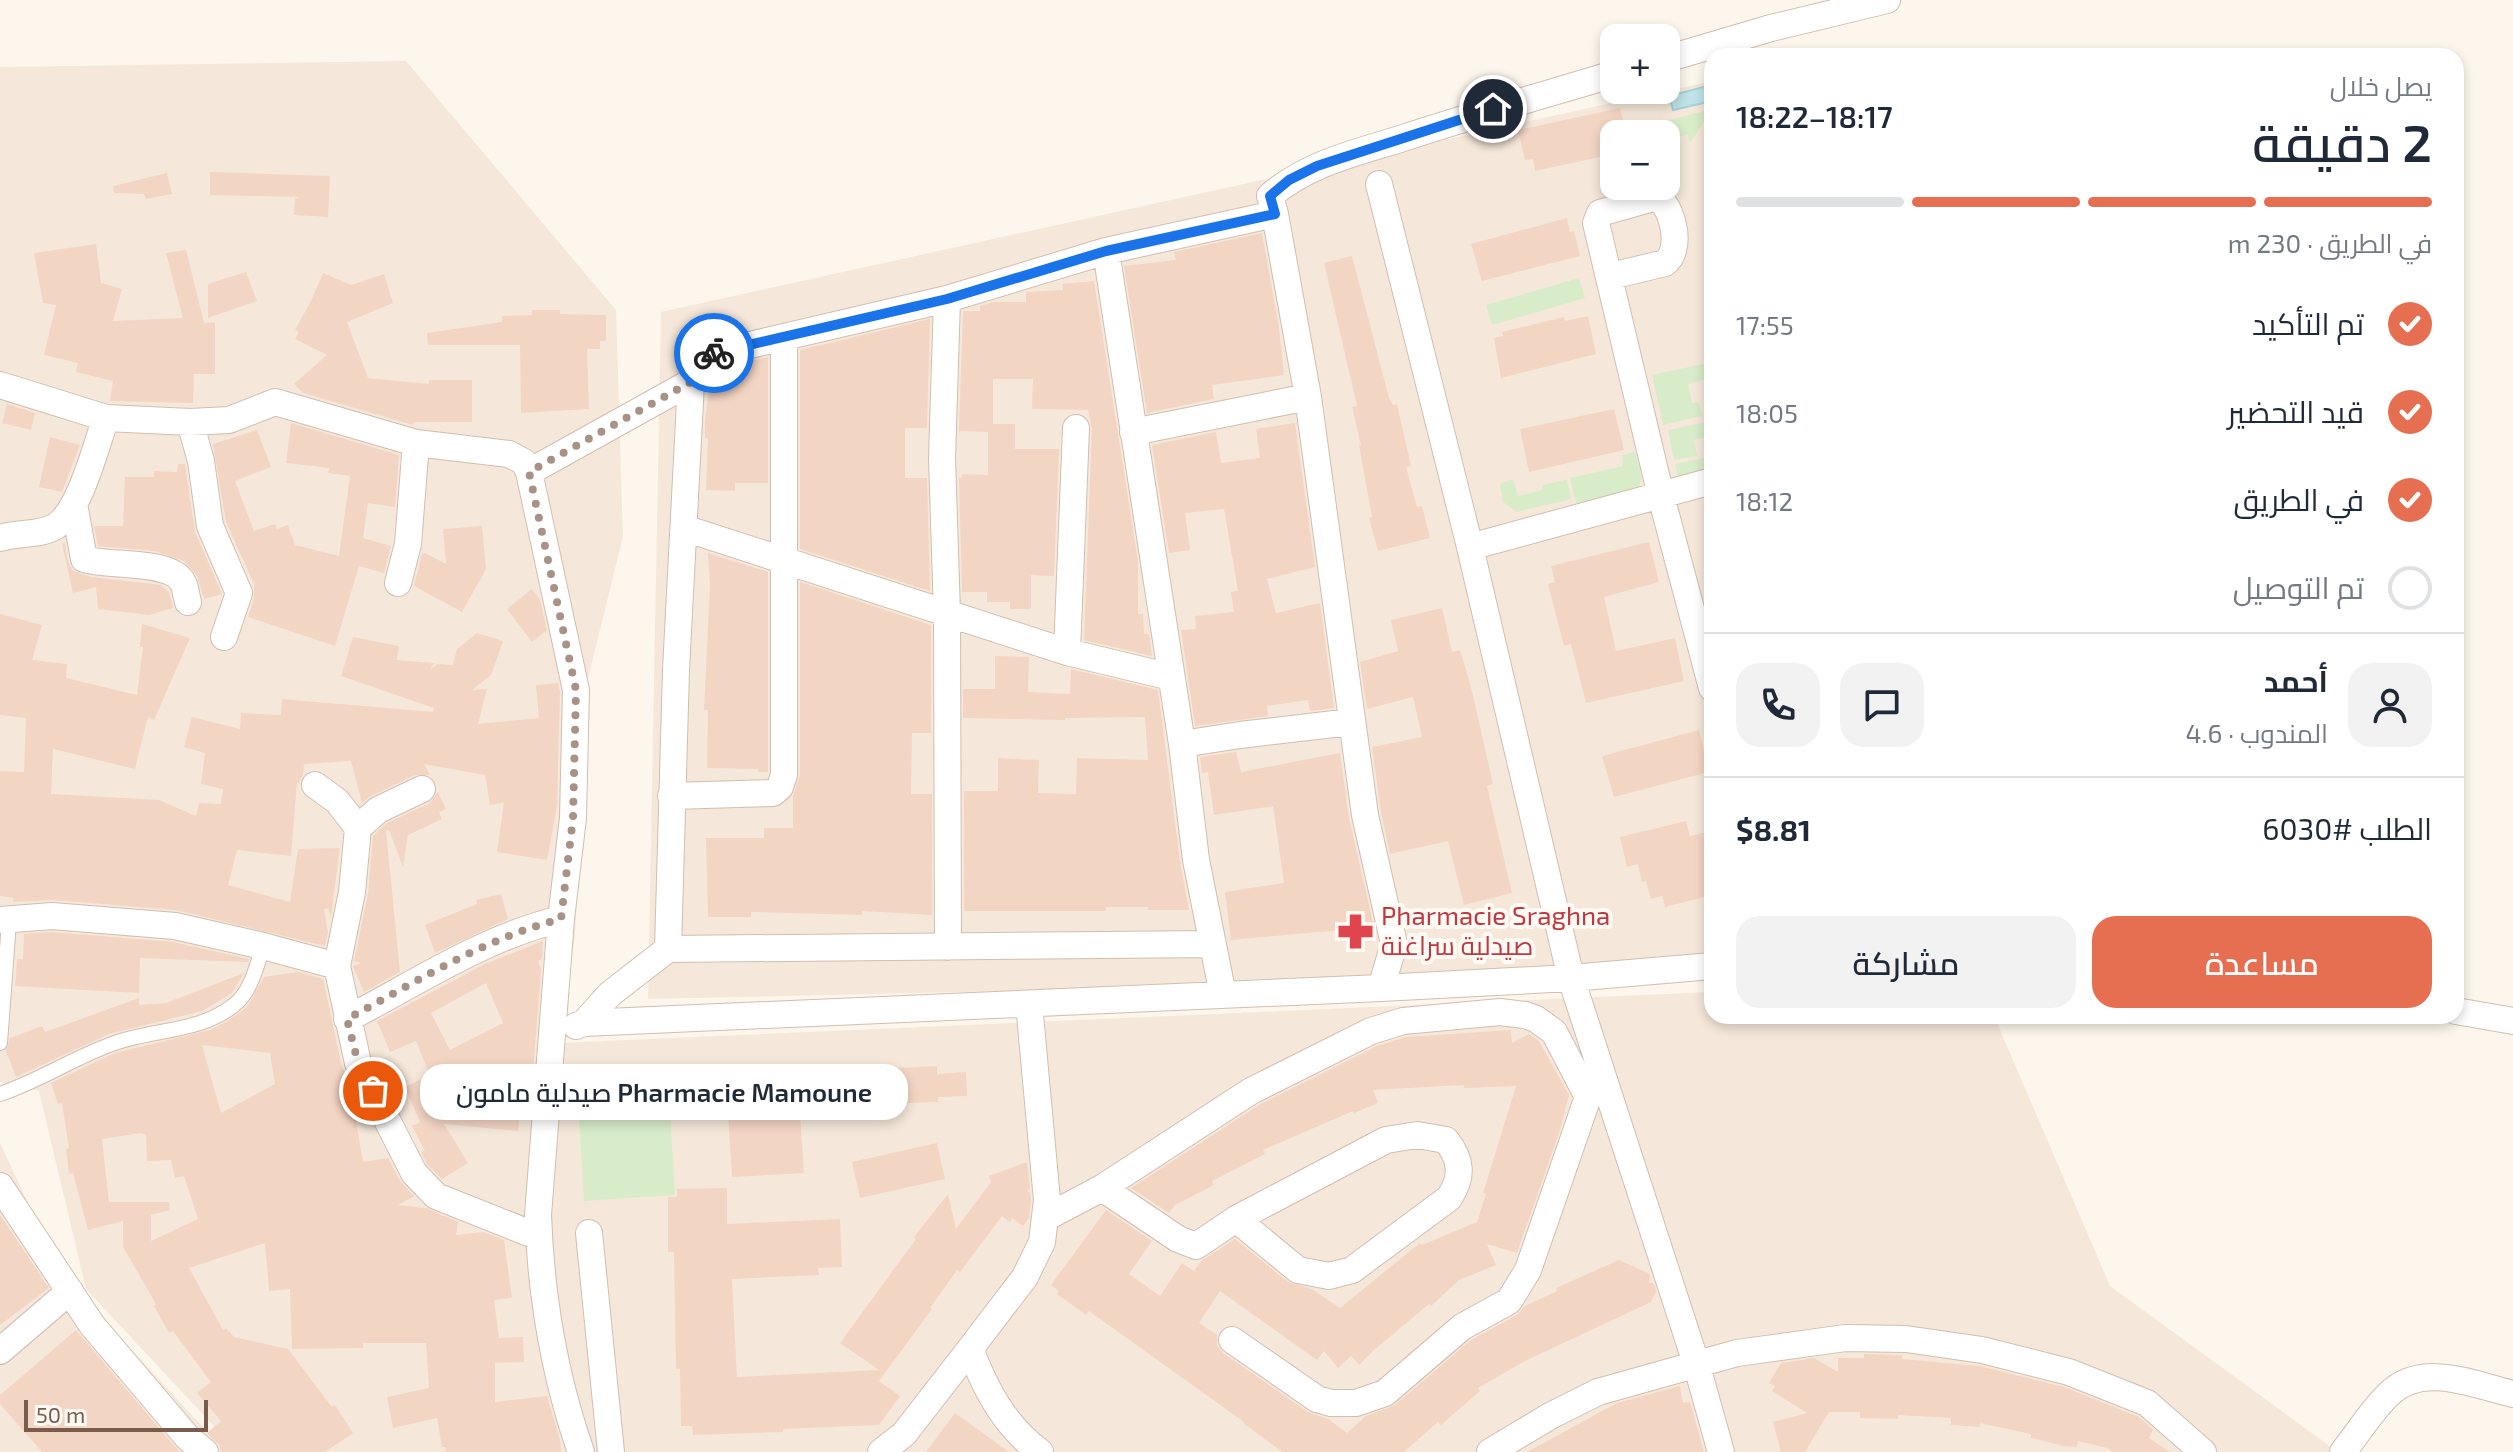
<!DOCTYPE html>
<html lang="ar">
<meta charset="utf-8">
<style>
:root{--surface:#fff;--page:#f2f2f3;--text:#1f2937;--muted:#747a83;--line:#e0e1e3;--accent:#e76f51}
body{margin:0;font-family:"Exo 2",Cairo,sans-serif;background:var(--page);color:var(--text);direction:rtl;height:100vh;display:flex;flex-direction:column;font-size:30px;white-space:nowrap}
*{box-sizing:border-box;margin:0}
p{font-size:26px;color:var(--muted)}
.icon{flex:none;width:44px;height:44px;fill:none;stroke:currentColor;stroke-width:2;stroke-linecap:round;stroke-linejoin:round}
.map{position:relative;flex:1;overflow:hidden;direction:ltr}
.drawer{position:absolute;left:1704px;top:48px;width:760px;height:976px;display:flex;flex-direction:column;background:var(--surface);border-radius:24px;box-shadow:0 4px 12px #0003;direction:rtl}
.drawer>*{flex:none}
.buttons{position:absolute;left:1600px;top:24px;display:grid;gap:16px}
.buttons a{display:grid;place-items:center;width:80px;height:80px;border-radius:16px;background:var(--surface);box-shadow:0 4px 12px #0003;font-size:40px}
.scale{position:absolute;left:24px;bottom:20px;width:184px;box-sizing:border-box;padding-left:8px;border:4px solid #7a5c4d;border-top:0;font-size:22px;line-height:28px;white-space:nowrap;color:#7a5c4d;-webkit-text-stroke:6px #fffaf3;paint-order:stroke}
.pin{position:absolute;display:grid;place-items:center;width:68px;height:68px;color:#fff;margin:-34px;border:4px solid #fff;border-radius:50%;box-shadow:0 2px 8px #0007}
.courier{position:absolute;display:grid;place-items:center;width:80px;height:80px;margin:-40px;border:6px solid #1a73e8;border-radius:50%;background:#fff;color:#222;box-shadow:0 2px 10px #0007}
.bubble{position:absolute;height:56px;border-radius:24px;background:var(--surface);box-shadow:0 4px 12px #0003;font-size:26px;font-weight:600;line-height:56px;text-align:center;direction:rtl}
.overview em{font-style:normal;font-weight:600}
.overview div{display:flex;flex-direction:column-reverse}
.overview{display:flex;align-items:center;justify-content:space-between;height:136px;padding:0 32px}
h1{font-size:52px;font-weight:600;line-height:60px}
.bar{display:grid;grid-template-columns:repeat(4,1fr);gap:12px 8px;align-content:center;height:96px;padding:0 32px}
.bar i{height:10px;border-radius:6px;background:var(--line)}
.bar .current{background:var(--accent)}
.bar p{grid-column:span 4}
.line{display:flex;align-items:center;gap:20px;padding:0 32px;border-top:2px solid var(--line)}
.line div{flex:1}
.round{display:grid;place-items:center;flex:none;width:84px;height:84px;border-radius:24px;background:var(--page)}
ol{padding:0 32px;list-style:none}
li{display:flex;align-items:center;gap:24px;height:88px}
li p{margin-inline-start:auto}
li .icon{padding:8px;border-radius:50%;background:var(--accent);color:#fff;stroke-width:4}
li:last-child{color:var(--muted)}
li i{width:44px;height:44px;border:4px solid var(--line);border-radius:50%}
.cta{display:flex;gap:16px;margin-top:auto;padding:16px 32px}
.cta a{flex:1;height:92px;border-radius:24px;background:var(--accent);color:#fff;font-size:32px;font-weight:600;line-height:92px;text-align:center}
.cta a+a{background:var(--page);color:var(--text)}
.map>svg:first-child{display:block}
</style>
<div class="map">
<svg width="2513" height="1452" viewBox="0 0 2513 1452">
<rect width="100%" height="100%" fill="#fdf6ec"/>
<!-- residential -->
<path fill="#f5e8da" fill-rule="evenodd" d="M406,61l210,249 7,227 -38,153 -10,246 -16,107 1153,-51v24h282l116,270 228,166h-2100l-152,-163 -47,-198 -39,-9v-1015z
M1712,81v894l-1064,24 13,-687zM1614,134h52v52h-52z
M0,1143l27,58 52,92 147,159h-226z"/>
<!-- green -->
<path fill="#d8ecc9" d="M1705,111l2,6 -15,23 -3,1 -1,-7 -14,4 -5,-18z
M1579,278l6,20 -93,27 -6,-20z
M1712,362v16l-24,6 4,19 6,-1 4,14 -39,9 -11,-50z
M1707,422l3,14 -16,4 3,16 -23,4 -6,-30z
M1635,452c4,15 11,28 0,41l-58,13 -7,-28 53,-12 -1,-11z
M1712,456v18l-33,7 -4,-17z
M1513,479l5,17 25,-6 -1,-5 25,-5 4,19 -54,13 -14,-10 -3,-18z
M668,1078l7,117 -91,6 -7,-117z"/>
<!-- water -->
<path fill="#bfe3e8" stroke="#a5d3da" stroke-width="2" d="M1704,87l4,15 -35,8 -4,-14z"/>
<!-- building -->
<path fill="#f3d5c3" fill-rule="evenodd" d="M1620,108l7,26h-13v20l-79,17 -2,-12 -8,1 -7,-30z
M210,172l120,4 -2,41 -34,-2 1,-16 4,-2 -89,-2z
M167,173l5,21 -26,5 -2,-5 -30,-1 -1,-7z
M1567,218l3,14 4,-1 6,25 -98,25 -11,-37z
M1262,233l17,95 5,47 -72,10 2,14 -67,14 -23,-147 52,-6 -2,-8z
M96,244l5,39 21,6 -9,32 70,-3 -17,-65 20,-3 18,73 11,-1v52h-21l-1,29 -83,-2 3,-20 -37,-9 2,-9 -34,-8 12,-50 -13,-2 -9,-50z
M1352,256l37,142 4,7 4,-1 14,62 -5,1 11,40 5,-1 8,32 -52,13 -9,-33 3,-1 -13,-72h2l-9,-38 5,-1 -33,-143z
M246,272l11,29 -49,17v-34z
M323,273l28,12 33,-11 9,29 -46,19 21,56 61,6v-4h43v42h-58l-1,3 -110,-32 -9,-9 33,-29 -32,-16 4,-7 -4,-2 16,-29z
M1094,281l44,280v53h5l1,20h5l3,22 -68,-16 8,-212 -4,-18 -56,-1 1,-30h-40v45h22v25h44l-5,127 -23,-1v34h-21v-7h-23v-10h-25l-3,-114h3v-4l26,1v-43l-29,-1 4,-120h17v-5l13,-4h33v-10l37,-2 -1,-6z
M532,310h28v4l46,1v26h-6v8h-13l2,60 -68,4 -1,-68h-92l-1,-12 75,-11v-6l30,-1z
M1588,316l8,38 -95,24 -7,-40 9,-2 -1,-4 62,-15 1,4z
M930,319l-3,109h-22v50h22l3,113 -130,-42v-199z
M768,357v126h-33v8l-29,-1 2,-52h-3v-17l6,-48 2,-3z
M7,404l28,9 -4,17 -29,-7z
M1614,409l10,41 -95,22 -9,-43z
M291,423l108,32 -4,52 -27,-4 -5,35 28,8 -7,27 -25,-7 -24,80 -87,-29 6,-19v-14l-28,-62 -13,-78 44,-14 14,37 -36,14 19,50 21,-7 2,5 11,-4 7,20 44,11 11,-80 -22,-3 1,-5 -43,-5z
M1295,423l20,144 -48,12 9,34 44,-10 14,105 -24,3 -2,-11 -41,6 1,10 -73,10 -14,-96 15,-1 -1,-13 39,-4 -3,-20 7,-1 -14,-82 -39,4 5,37 -21,3 -17,-108 64,-13 5,31 39,-5 -4,-29z
M50,437l30,8 -18,47 -23,-5z
M178,464h7l10,68 27,62 -18,5 -7,-23 -13,-15 -29,-10 -57,-5 -4,-20h29l2,-49h29v-6l23,1z
M482,526l4,43 -24,43 -48,-26 8,-32 3,-1 21,11 -3,-35z
M1649,542l10,40 -55,15 12,54 59,-13 9,43 -98,22 -15,-59 -7,2 -16,-62 7,-2 -4,-16z
M65,543l3,19 5,9 18,6 70,8 8,7 4,16 -24,7 -51,-6 -2,-22 -23,6 -11,-49z
M708,553l60,19v200h-10v-3l-51,-1 1,-58h-4l6,-126z
M800,582l131,43v108h-19l-1,61h21v121l-70,-4v4l-111,-3v5h-43l-2,-79h58v-10h29v-32l7,-21z
M532,589l8,11 7,30 -15,12 -25,-33z
M1442,608l10,44 8,-2 11,37 22,97 -6,2 25,107 -48,12 -16,-64 -58,13 -9,-42 -9,-65 50,-10 -9,-40 -46,12 -7,-47 38,-11 -7,-31z
M0,614l42,11 -10,35 35,4 -1,14 71,17 6,-48h-3l2,-23 48,14 -36,82 -6,-3 -13,52 -82,-20 -2,45 108,6 37,16 3,-13 22,1 2,-15 -22,-5 4,-31 -21,-6 8,-30 48,12 1,-16 40,2 1,-16 151,13 1,-4 -93,-32 12,-39 46,9 -2,14 37,3 -4,7 8,-6 15,1 4,-16 20,-16 26,8 -12,34 -19,15 15,-1 -9,35 61,-6 -3,-33 22,-2 2,9 -3,114 -10,54 -50,-8 7,-50 -14,3 -5,-30 -61,-11 6,11h-15l-44,21 -9,7 -11,-42 -47,3 -1,11 -4,8 -2,-1 -6,74 -54,-6 -9,35 62,17 8,-53 42,-1 -9,67 -3,-7 -4,1 4,23 -3,14 -149,-36 -123,-10 -40,2 1,-4 -14,-2v-125l24,1 2,-54 -26,-3z
M995,656l34,1 -1,35 42,2 1,-25 87,21 22,172 9,48h-41v-3h-42v4h-142v-120h34v-33l41,2 -1,33 38,1 1,-36 71,2 -3,-43 -80,1v2l-102,-2v-29h32z
M1699,730l10,42 -95,25 -12,-41z
M1236,752l5,20 99,-19 9,65 25,109 -143,13 -6,-48 59,-9 -11,-77 -59,9 -6,-43 -6,1 -2,-16z
M438,792l8,17 -7,3 3,7 -34,16 -5,32 -14,-37 -3,1 14,141 -36,20 -11,-26 8,-3 -7,-2 14,-67 5,-58 14,-13 43,-20z
M1686,821l4,15 22,-5v64l-47,12 -3,-11 -11,3 -5,-18 -4,1 -4,-18 -11,3 -7,-30z
M501,894l7,25 -73,34 -10,-28 52,-21 -1,-4z
M52,932l121,10 76,17 -1,3 -108,-4 -1,35 -124,-7 2,-27h6l1,-25z
M543,941l-1,18 -4,2 3,9 -10,128 -9,-1 -4,34 -74,-7 24,39 -26,16 -15,-15 -6,-12 4,-1 -13,-25 8,-4 -15,-35 25,-12 -14,-34 -26,11 -13,-31 108,-57zM486,983l17,40 -53,27 -19,-37z
M298,972l25,7 19,88 13,25 2,17h-3l9,53 25,-4 12,23 14,15 -16,9 28,3 32,14 -2,13 27,-3 21,8 8,58 -18,2 5,38 24,-1 1,25 -29,1v39l52,-6 13,44 1,12h-115l-1,-5h-3l-5,-29 -44,10 -6,-31 42,-9 -3,-45h-63v5l-71,1 -2,-60 -21,2 -4,-48 -76,25 34,62 3,-2 8,9 54,12 44,58 3,-2 18,28 -28,19h-104l-1,-6 -13,-13 14,-12 -24,-28 14,-11 -38,-51 -4,2 -15,-27 2,-2 -33,-57v-26l-35,9 -15,-57 -4,1 -3,-25 3,-1 -7,-45 -4,1 -7,-21 64,-30 95,-23 16,-8 21,-15 17,-30zM202,1045l68,8 5,31 -54,29zM141,1133l5,2 1,26 24,-1 4,18 9,-2 14,43 -47,22v-26l19,-5 -1,-8h-60l-7,-63z
M244,973l-12,20 -30,18 -93,23 -93,43 -10,-26 4,-13 32,-12 3,6 94,-34v7l27,-2z
M1511,1030l1,13 17,-9 10,7 30,54 -9,35 -43,123 -30,-9 9,21 -37,15 -28,26 -2,-2 -55,46 -15,15 -8,-9 -13,12 -14,-17 -7,9 -97,-69 -21,32 18,12v11l6,7 85,59 20,7 19,14 19,-17 29,-11 76,-65 46,-25 8,-9 32,-15 -1,-3 63,-28 31,14 -1,8 5,2 2,7 -5,11 -128,60 -45,26 2,3 -39,34 -3,-3 -34,30h-122l-39,-29 1,-1 -155,-111 -3,4 -29,-21 2,-3 -8,-6 55,-75 46,31 -23,33 31,22 22,-33 12,8 7,-10 34,-22 53,43 24,7 28,19 80,-65 2,2 55,-23 9,-28 -3,-1 33,-107 -52,2v-3l-91,5 5,13 -24,10 -1,-2 -90,39 2,4 -53,27 2,4 -39,20 -6,8 -38,-25 128,-83 118,-59 29,-9z
M937,1066v8l29,-2 1,24 -29,1v5l-113,4 -3,-34z
M799,1099l5,74 -72,4 -4,-64 13,-1 -1,-9z
M937,1143l8,36 -85,19 -8,-36z
M1027,1162l3,27 -3,1 3,3 1,7 -2,18 -6,8 -11,-8 -2,4 -8,-6 -42,56 -3,-2 -27,38 2,1 -53,72 21,15 -21,29 -96,4v3l-90,3 -1,-9h-11l-1,-57h-4l-2,-117h-6v-55h9v-8l50,-1v36l113,-5 2,48 -24,1 1,7 -87,4 5,98 142,-7 -39,-27 76,-104 -2,-2 34,-43 8,35 35,-47 -2,-6z
M0,1215l49,73 -49,37z
M76,1330l100,118 4,4h-138l-42,-48v-9z
M1864,1354l38,1v4l77,7 85,21 75,30 14,13 -4,8 21,14h-57l-6,-4 -29,-7 -1,6 -13,-1 -33,-8v-4l-51,-11v4l-29,-2v-7l-53,-3v4l-38,-1v-6h-31l-24,40h-24l-8,-30 34,-9 -35,-22 3,-5 -6,-3 12,-20 33,-5 24,14v-14h26z
M1680,1386l3,17 7,-1 14,50h-177l90,-49z
M955,1413l54,39h-83z"/>
<g fill="none" stroke-linecap="round" stroke-linejoin="round">
<defs>
<path id="lane" d="M0,1043l9,-121
M0,1094c39,-13 73,-36 112,-50 39,-15 88,-11 122,-39 17,-13 23,-40 29,-59"/>
<path id="street" d="M1666,59l105,-31 116,-28
M1379,184l91,363 101,431 125,385 25,89
M1275,214l33,183 57,418 29,129 -13,44
M1106,251l76,493 14,116 27,135
M1611,276l54,-13c17,-13 9,-51 -5,-64l-7,-1 -53,15 -4,10 65,273 51,192
M947,299l-5,159 5,156 1,333
M0,385l106,33 84,4 39,-2 46,-18 141,41 93,11 15,8 5,10 47,218 -3,128 -12,101 -23,296c3,82 16,160 43,237
M190,422l11,39 9,65 29,67 -15,44
M1133,432l175,-35
M529,472l162,-90
M74,504l10,55c24,8 88,0 99,24 3,5 3,13 5,19
M684,528l383,124 104,25
M0,538c18,-6 40,-2 56,-12 24,-15 40,-81 50,-108
M1470,547l242,-66
M398,583l10,-39 8,-101
M1067,652l9,-224
M1182,744l58,-9 111,-13
M315,785l22,16 21,27
M422,789l-44,21 -20,18 -6,64 -15,74 21,97 56,110 22,23 103,41
M671,796l102,-3 7,-6 4,-12v-437
M0,920l52,-4 123,10 88,20 74,20
M668,949l545,-5
M2456,1011l57,10
M347,1019c69,-36 138,-82 214,-100
M584,1023l26,-29 58,-45 8,-279 15,-288 5,-16 7,-10 244,-57 159,-48 169,-37 -5,-18c38,-33 86,-43 133,-58 70,-23 141,-43 211,-64
M576,1026l8,-3 797,-35 190,-10 141,-12
M0,1186l92,139 96,113 17,14
M1102,1188l76,51 18,7 40,-27 150,-79 31,-5 29,5c16,20 17,37 3,58l-97,72 -23,6 -31,-6 -62,-51
M1047,1217l55,-29 149,-97 120,-60 32,-10 97,-9 25,3 11,4 18,13 34,65 -60,173 -19,31 -47,26 -77,66 -29,10h-25l-14,-4 -85,-59
M589,1233l22,219
M970,1349c16,41 34,76 70,103
M0,1351l70,-60
M881,1452l23,-18 66,-85 55,-72 17,-35 5,-42 -18,-196
M1490,1452l60,-36 48,-24 139,-39 108,-15 61,1 76,11 87,22 78,31 56,49
M2343,1452c15,-19 29,-42 46,-58 34,-33 85,-9 124,0"/>
</defs>
<!-- lane casing -->
<use href="#lane" stroke="#d1beb0" stroke-width="16"/>
<!-- street casing -->
<use href="#street" stroke="#d1beb0" stroke-width="28"/>
<!-- lane -->
<use href="#lane" stroke="#fff" stroke-width="14"/>
<!-- street -->
<use href="#street" stroke="#fff" stroke-width="26"/>
</g>
<g fill="none" stroke-linecap="round" stroke-linejoin="round">
<!-- done -->
<path stroke="#a89285" stroke-width="8" stroke-dasharray="0 14.4" d="M373,1091l-15,-28 -11,-44c69,-37 138,-81 214,-100l12,-101 3,-128 -47,-218 162,-90c5,-16 7,-25 23,-29"/>
<!-- route -->
<path stroke="#1a73e8" stroke-width="10" d="M714,353l233,-54 159,-48 169,-37 -5,-18 19,-16 28,-14 176,-57"/>
</g>
<!-- icons -->
<defs>
<symbol id="pharmacy-bare" viewBox="-9 -9 18 18"><path d="M-2-6h4v4h4v4h-4v4h-4v-4h-4v-4h4Z" fill="#e0444e" stroke="#fffaf3" stroke-width="2.5" paint-order="stroke"/></symbol>
</defs>
<g fill-rule="evenodd">
<use href="#pharmacy-bare" x="1330" y="906" width="51" height="51"/>
</g>
<g text-anchor="middle" stroke-width="8" stroke-linejoin="round" paint-order="stroke">
<!-- health labels -->
<g font-size="26" fill="#be3a42" stroke="#fffaf3" text-anchor="start">
<text x="1381" y="925">Pharmacie Sraghna<tspan x="1381" dy="30">صيدلية سراغنة</tspan></text>
</g>
</g>
</svg>
<div class="buttons">
<a>+</a>
<a>−</a>
</div>
<div class="scale">50 m</div>
<div class="pin" style="left:373px;top:1091px;background:#ea580c"><svg class="icon" aria-label="bag" viewBox="0 0 24 24"><path d="M5 8h14l-1 12H6zM9 8a3 3 0 0 1 6 0"/></svg></div>
<div class="pin" style="left:1493px;top:109px;background:#1f2937"><svg class="icon" aria-label="home" viewBox="0 0 24 24"><path d="M3 11l9-7 9 7M6 9v11h12V9"/></svg></div>
<div class="courier" style="left:714px;top:353px"><svg class="icon" aria-label="bike" viewBox="0 0 24 24"><circle cx="6" cy="16" r="4"/><circle cx="18" cy="16" r="4"/><path d="M6 16l4-8h5l3 8M10 8l3 8H6M13 5h3"/></svg></div>
<div class="bubble" style="left:420px;top:1064px;width:488px">Pharmacie Mamoune صيدلية مامون</div>
<section class="drawer">
<div class="overview"><div><h1>2 دقيقة</h1><p>يصل خلال</p></div><em>18:17–18:22</em></div>
<div class="bar"><i class="current"></i><i class="current"></i><i class="current"></i><i></i><p>في الطريق · 230 m</p></div>
<ol>
<li><svg class="icon" aria-label="check" viewBox="0 0 24 24"><path d="M5 12l5 5 9-10"/></svg>تم التأكيد<p>17:55</p></li>
<li><svg class="icon" aria-label="check" viewBox="0 0 24 24"><path d="M5 12l5 5 9-10"/></svg>قيد التحضير<p>18:05</p></li>
<li><svg class="icon" aria-label="check" viewBox="0 0 24 24"><path d="M5 12l5 5 9-10"/></svg>في الطريق<p>18:12</p></li>
<li><i></i>تم التوصيل</li>
</ol>
<div class="line" style="height:144px"><a class="round"><svg class="icon" aria-label="person" viewBox="0 0 24 24"><circle cx="12" cy="8" r="4"/><path d="M4 21q1-7 8-7t8 7"/></svg></a><div><b>أحمد</b><p>المندوب · 4.6</p></div><a class="round"><svg class="icon" aria-label="chat" viewBox="0 0 24 24"><path d="M4 5h16v11H9l-5 4z"/></svg></a><a class="round"><svg class="icon" aria-label="phone" viewBox="0 0 24 24"><path d="M5 4h4l2 5-3 2q2 4 5 5l2-3 5 2v4C11 20 4 13 5 4z"/></svg></a></div>
<div class="line" style="height:104px"><div>الطلب #6030</div><b>$8.81</b></div>
<div class="cta"><a>مساعدة</a><a>مشاركة</a></div>
</section>
</div>
